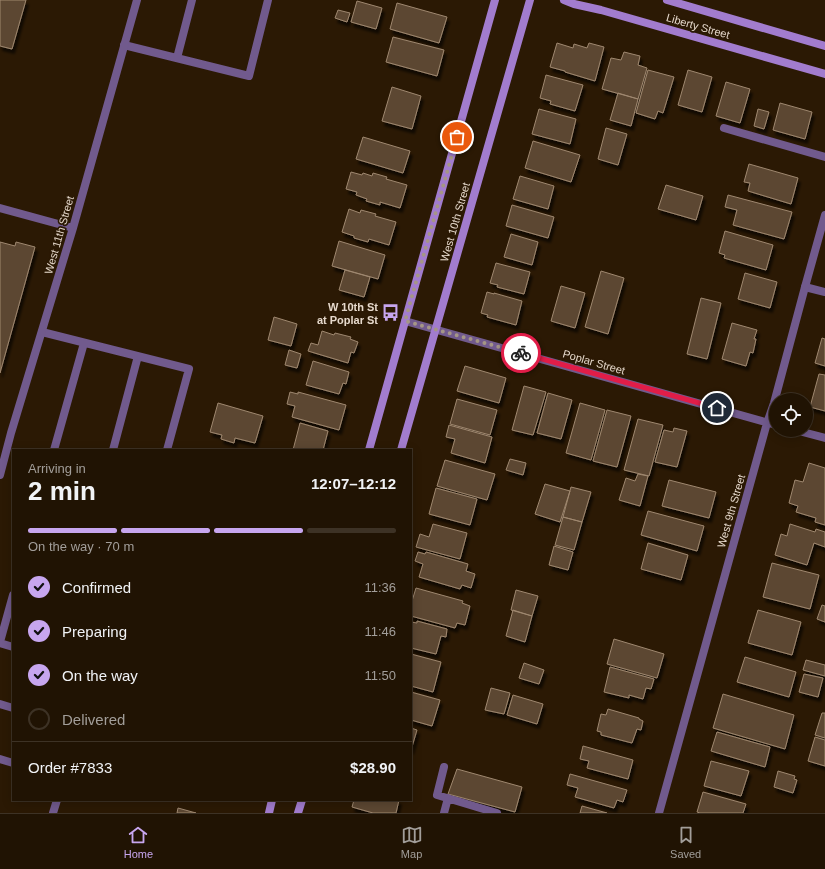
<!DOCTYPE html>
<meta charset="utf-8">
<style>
:root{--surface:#201303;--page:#2d2012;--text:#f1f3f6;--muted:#a29e9a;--line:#3d3225;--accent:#c7a6ef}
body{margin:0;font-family:Arial,sans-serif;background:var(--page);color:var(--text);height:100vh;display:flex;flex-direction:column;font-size:15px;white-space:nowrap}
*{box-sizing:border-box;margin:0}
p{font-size:13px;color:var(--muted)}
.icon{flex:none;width:22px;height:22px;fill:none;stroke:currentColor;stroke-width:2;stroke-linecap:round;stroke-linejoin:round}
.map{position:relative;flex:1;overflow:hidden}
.drawer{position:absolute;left:12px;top:449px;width:400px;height:352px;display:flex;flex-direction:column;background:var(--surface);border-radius:0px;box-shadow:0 2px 10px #0003,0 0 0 1px var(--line)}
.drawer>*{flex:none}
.tools{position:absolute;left:769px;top:393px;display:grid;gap:8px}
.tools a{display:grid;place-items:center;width:44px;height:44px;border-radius:50%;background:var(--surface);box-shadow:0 2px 10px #0003,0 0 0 1px var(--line);font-size:20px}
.pin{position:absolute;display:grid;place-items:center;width:34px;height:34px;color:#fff;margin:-17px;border:2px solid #fff;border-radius:50%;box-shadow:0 1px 4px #0007}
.courier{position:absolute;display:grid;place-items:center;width:40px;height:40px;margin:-20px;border:3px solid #e11d48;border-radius:50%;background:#fff;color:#222;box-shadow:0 1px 5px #0007}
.overview em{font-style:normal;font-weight:700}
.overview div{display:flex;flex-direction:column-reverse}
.overview{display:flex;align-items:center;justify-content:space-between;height:68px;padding:0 16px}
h1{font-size:26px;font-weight:700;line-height:30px}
.bar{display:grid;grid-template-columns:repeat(4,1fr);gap:6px 4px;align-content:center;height:48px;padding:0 16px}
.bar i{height:5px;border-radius:3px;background:var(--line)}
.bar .current{background:var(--accent)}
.bar p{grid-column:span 4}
.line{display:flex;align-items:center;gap:10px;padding:0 16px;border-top:1px solid var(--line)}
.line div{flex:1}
ol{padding:0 16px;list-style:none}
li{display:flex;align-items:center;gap:12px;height:44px}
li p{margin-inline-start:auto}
li .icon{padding:4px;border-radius:50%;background:var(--accent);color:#111;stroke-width:4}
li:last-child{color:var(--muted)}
li i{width:22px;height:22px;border:2px solid var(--line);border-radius:50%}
.menu{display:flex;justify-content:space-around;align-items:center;height:56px;border-top:1px solid var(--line);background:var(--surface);font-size:11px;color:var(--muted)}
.menu a{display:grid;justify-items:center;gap:2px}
.menu .current{color:var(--accent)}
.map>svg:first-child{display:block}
</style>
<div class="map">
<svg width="825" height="813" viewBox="0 0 825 813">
<defs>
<filter id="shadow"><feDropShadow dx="2.5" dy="4.5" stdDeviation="1" flood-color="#0009"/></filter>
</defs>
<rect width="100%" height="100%" fill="#2b1904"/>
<!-- building -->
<path fill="#5c4731" stroke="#9f8870" filter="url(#shadow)" d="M0,0h26l-14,49 -12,-3z
M357,1l25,7 -6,21 -25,-7z
M397,3l50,14 -8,26 -49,-14z
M338,10l12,3 -3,9 -12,-4z
M393,37l51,13 -7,26 -51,-14z
M557,43l16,5 1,-4 13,4 2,-5 15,4 -9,34 -30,-9v-1l-15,-4z
M624,52l16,4 -2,9 9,3 -9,31 -36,-10 9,-31 10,2z
M648,70l26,7 -11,36 -5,-2 -3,8 -19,-6z
M688,70l24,7 -10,35 -24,-7z
M546,75l37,10 -8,26 -25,-7 1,-3 -11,-3z
M726,82l24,7 -10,34 -24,-7z
M392,87l29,9 -9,33 -30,-8z
M618,93l20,6 -7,27 -21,-6z
M780,103l32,9 -7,27 -32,-9z
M539,109l37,10 -6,25 -38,-10z
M758,109l11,3 -5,17 -10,-3z
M606,128l21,6 -9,31 -20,-6z
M363,137l47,14 -7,22 -47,-14z
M533,141l47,14 -9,27 -46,-14z
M749,164l49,14 -7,26 -43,-13 2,-8 -6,-1z
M351,172l11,3 1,-2 9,3 1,-3 14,4 -1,2 21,6 -7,23 -20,-6v3l-14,-4 1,-2 -11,-4 1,-3 -11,-3z
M520,176l34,10 -6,23 -35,-10z
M666,185l37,11 -7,24 -38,-11z
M728,195l64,17 -8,27 -51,-14 4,-15 -12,-3z
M512,205l42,12 -6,21 -42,-12z
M349,209l11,4 1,-3 15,4 -1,2 21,6 -7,23 -20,-6 -1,3 -14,-4v-2l-12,-4z
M725,231l48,14 -7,25 -42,-12 1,-3 -6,-2z
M511,234l27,8 -6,23 -28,-8z
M339,241l46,14 -7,24 -46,-13z
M0,242l15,4 1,-4 19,5 -35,126z
M496,263l34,9 -6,22 -27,-7 1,-2 -8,-2z
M345,270l25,7 -6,20 -25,-7z
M601,271l23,7 -16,56 -23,-7z
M745,273l32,9 -7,26 -32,-9z
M561,286l24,7 -10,35 -24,-7z
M487,292l7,2v-1l28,8 -6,24 -29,-8 1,-2 -7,-2z
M701,298l20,5 -14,56 -20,-5z
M274,317l23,7 -6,22 -23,-6z
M732,323l25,7 -3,9h2l-3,14 -3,-1 -4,14 -24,-7z
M322,331l12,4 1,-2 16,4 -1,2 8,3 -4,11 -3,-1 -3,11 -40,-12 3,-8 7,2z
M822,338l3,1v27l-10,-3z
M289,350l12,4 -4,14 -12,-3z
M313,361l36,11 -3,12 -3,-1 -4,11 -33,-9z
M465,366l41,12 -7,25 -42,-12z
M819,374l6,1v36l-15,-4z
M524,386l22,6 -13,43 -21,-5z
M290,392l8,2v-2l48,13 -7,25 -47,-13 3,-11 -8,-2z
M548,393l24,7 -11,39 -24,-6z
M457,399l40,11 -7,25 -40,-11z
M218,403l45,13 -8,27 -20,-5 -1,5 -13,-4 1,-4 -12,-3z
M580,403l25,7 -14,50 -25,-7z
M607,410l24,6 -14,51 -24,-6z
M638,419l25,6 -14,51 -25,-6z
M300,423l28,8 -5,19h-30z
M449,425l43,12 -7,26 -34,-10 4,-14 -9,-2z
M674,428l13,3 -10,36 -22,-5 9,-32 9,2z
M510,459l16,4 -3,12 -17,-5z
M445,460l50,14 -8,26 -50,-14z
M809,463l16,5v57l-10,-3 1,-4 -20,-6 2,-6 -9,-3 6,-23 8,2z
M638,474l10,2 -8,30 -21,-6 7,-22 9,3z
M669,480l47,12 -7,26 -47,-12z
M545,484l25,7 -10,31 -25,-8z
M571,487l20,5 -9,30 -19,-5z
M436,488l41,11 -7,26 -41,-11z
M648,511l56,15 -7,25 -56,-16z
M563,517l19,5 -8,28 -19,-5z
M433,524l34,9 -7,26 -44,-12 4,-13 9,3z
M790,524l25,8 1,-3 9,3v15l-11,-4 -7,22 -32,-10 6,-21 6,2z
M648,543l40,12 -7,25 -40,-11z
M554,546l19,6 -5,18 -19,-5z
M418,552l7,2 1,-2 42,12 -2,7 9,3 -4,14 -9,-3 -2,4 -41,-12 4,-13 -8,-3z
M772,563l47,12 -9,34 -47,-12z
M416,588l47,13 -1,2 8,3 -5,19 -8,-2 -2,5 -44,-12v-15h1z
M516,590l22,6 -6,20 -21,-6z
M822,605l3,1v16l-8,-3z
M513,610l19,6 -7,26 -19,-6z
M758,610l43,12 -9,33 -44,-12z
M417,621l30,8 -1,8 -5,-1 -5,18 -25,-6v-26l6,1z
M614,639l50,15 -7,24 -50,-14z
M411,654l30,8 -8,30 -22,-6z
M745,657l51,15 -7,25 -52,-15z
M806,660l19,5v11l-22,-6z
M524,663l20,7 -5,14 -20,-6z
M610,667l44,12 -3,10 -5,-1 -3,11 -14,-4v3l-25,-6z
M804,674l19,4 -5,19 -19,-5z
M491,688l19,5 -6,21 -19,-4z
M411,692l29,8 -8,26 -21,-6z
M723,694l71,21 -9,34 -72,-21z
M513,695l30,9 -6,20 -30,-9z
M608,709l31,9v1l4,2 -2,9 -4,-1 -5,14 -31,-8v-3l-4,-1 4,-17 5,1z
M822,713h3v25l-10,-3z
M411,728l6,2 -6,20z
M717,732l53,15 -5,20 -54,-16z
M815,737l10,3v26l-17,-5z
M583,746l50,14 -5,19 -41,-11 2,-7 -9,-2z
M711,761l38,10 -8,25 -37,-10z
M457,769l65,18 -7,25 -67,-18z
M778,771l17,5 -1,3 3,1 -4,13 -19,-6z
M570,774l57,16 -4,12 -6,-2 -3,8 -39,-11 3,-9 -11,-3z
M703,792l43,12 -3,9h-43l-3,-1z
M354,800h45l-3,13h-23l-21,-6z
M582,806l25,7h-27z
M178,808l18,5h-19z"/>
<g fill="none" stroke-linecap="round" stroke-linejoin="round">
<!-- lane -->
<path stroke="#715a8d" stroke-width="8" d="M124,45l125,31 19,-76
M177,58l15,-58
M724,128l101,29
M805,287l20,5
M42,332l147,37 -22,81
M54,450l30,-107
M113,450l25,-94
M0,642l13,-47
M0,643l13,4
M0,704l13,4
M0,759l13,4
M444,767l-7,28 60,18
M53,813l4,-13
M444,813l4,-15"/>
<!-- street -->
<path stroke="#715a8d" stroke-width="8" d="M0,208l73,20
M405,321l371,104
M795,430l30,8
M0,475l11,-42 62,-205 64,-228
M659,813l108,-390 7,-20 31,-116 20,-72"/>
<!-- secondary -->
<path stroke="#a27cce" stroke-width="8" d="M564,0l10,4 27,6 224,64
M667,0l158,46
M369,450l126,-450
M401,450l129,-450
M269,813l3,-13
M298,813l4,-13"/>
</g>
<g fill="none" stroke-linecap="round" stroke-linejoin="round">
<!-- done -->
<path stroke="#a59686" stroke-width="4" stroke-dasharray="0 7.2" d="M457,137l-52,184 116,32"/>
<!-- route -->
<path stroke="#e11d48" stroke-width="5" d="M521,353l196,55"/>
</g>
<!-- icons -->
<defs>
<symbol id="bus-bare" viewBox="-9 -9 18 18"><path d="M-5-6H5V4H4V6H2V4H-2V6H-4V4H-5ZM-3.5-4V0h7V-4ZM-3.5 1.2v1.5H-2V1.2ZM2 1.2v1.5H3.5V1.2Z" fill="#c7a6ef" stroke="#2b1904" stroke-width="2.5" paint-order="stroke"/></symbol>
</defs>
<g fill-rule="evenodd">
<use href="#bus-bare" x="378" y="300" width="25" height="25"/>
</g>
<g text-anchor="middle" stroke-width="3.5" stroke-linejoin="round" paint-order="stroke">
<!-- street labels -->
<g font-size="11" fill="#e6d9cc" stroke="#2b1904">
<text transform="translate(698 26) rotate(16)" y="4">Liberty Street</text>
<text transform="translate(455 222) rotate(-74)" y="4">West 10th Street</text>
<text transform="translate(59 235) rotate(-74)" y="4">West 11th Street</text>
<text transform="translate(594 362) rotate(16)" y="4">Poplar Street</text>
<text transform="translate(731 511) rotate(-74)" y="4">West 9th Street</text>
</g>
<!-- poi labels -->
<g font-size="11" font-weight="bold" fill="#e6d9cc" stroke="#2b1904" text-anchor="end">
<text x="378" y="311">W 10th St<tspan x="378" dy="13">at Poplar St</tspan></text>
</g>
</g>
</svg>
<div class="tools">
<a><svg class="icon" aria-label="locate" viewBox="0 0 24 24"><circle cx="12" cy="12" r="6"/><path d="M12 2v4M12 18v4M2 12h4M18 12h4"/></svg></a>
</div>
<div class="pin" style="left:457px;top:137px;background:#ea580c"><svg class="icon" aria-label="bag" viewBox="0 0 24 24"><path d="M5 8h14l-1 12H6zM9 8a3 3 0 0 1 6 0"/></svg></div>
<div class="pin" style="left:717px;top:408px;background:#1f2937"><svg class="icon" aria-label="home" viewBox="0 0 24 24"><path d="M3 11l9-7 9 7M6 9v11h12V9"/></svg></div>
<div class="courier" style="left:521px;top:353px"><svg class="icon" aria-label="bike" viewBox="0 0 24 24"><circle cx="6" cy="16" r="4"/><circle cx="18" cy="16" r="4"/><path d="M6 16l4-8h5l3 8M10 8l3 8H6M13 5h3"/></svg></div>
<section class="drawer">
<div class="overview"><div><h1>2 min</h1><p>Arriving in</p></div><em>12:07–12:12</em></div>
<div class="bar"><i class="current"></i><i class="current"></i><i class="current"></i><i></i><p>On the way · 70 m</p></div>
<ol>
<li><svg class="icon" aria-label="check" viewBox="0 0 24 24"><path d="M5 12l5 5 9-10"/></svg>Confirmed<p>11:36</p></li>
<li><svg class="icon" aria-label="check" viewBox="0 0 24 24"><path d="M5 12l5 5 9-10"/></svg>Preparing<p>11:46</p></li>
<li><svg class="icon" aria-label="check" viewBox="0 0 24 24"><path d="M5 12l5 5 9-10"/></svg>On the way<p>11:50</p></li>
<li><i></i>Delivered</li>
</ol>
<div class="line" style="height:52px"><div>Order #7833</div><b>$28.90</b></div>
</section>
</div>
<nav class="menu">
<a class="current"><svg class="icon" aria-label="home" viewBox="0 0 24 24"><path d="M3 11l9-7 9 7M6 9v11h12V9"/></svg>Home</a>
<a><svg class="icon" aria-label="map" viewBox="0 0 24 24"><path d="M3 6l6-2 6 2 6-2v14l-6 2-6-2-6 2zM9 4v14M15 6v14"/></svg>Map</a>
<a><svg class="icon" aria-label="saved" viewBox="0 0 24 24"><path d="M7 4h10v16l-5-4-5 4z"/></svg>Saved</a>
</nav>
